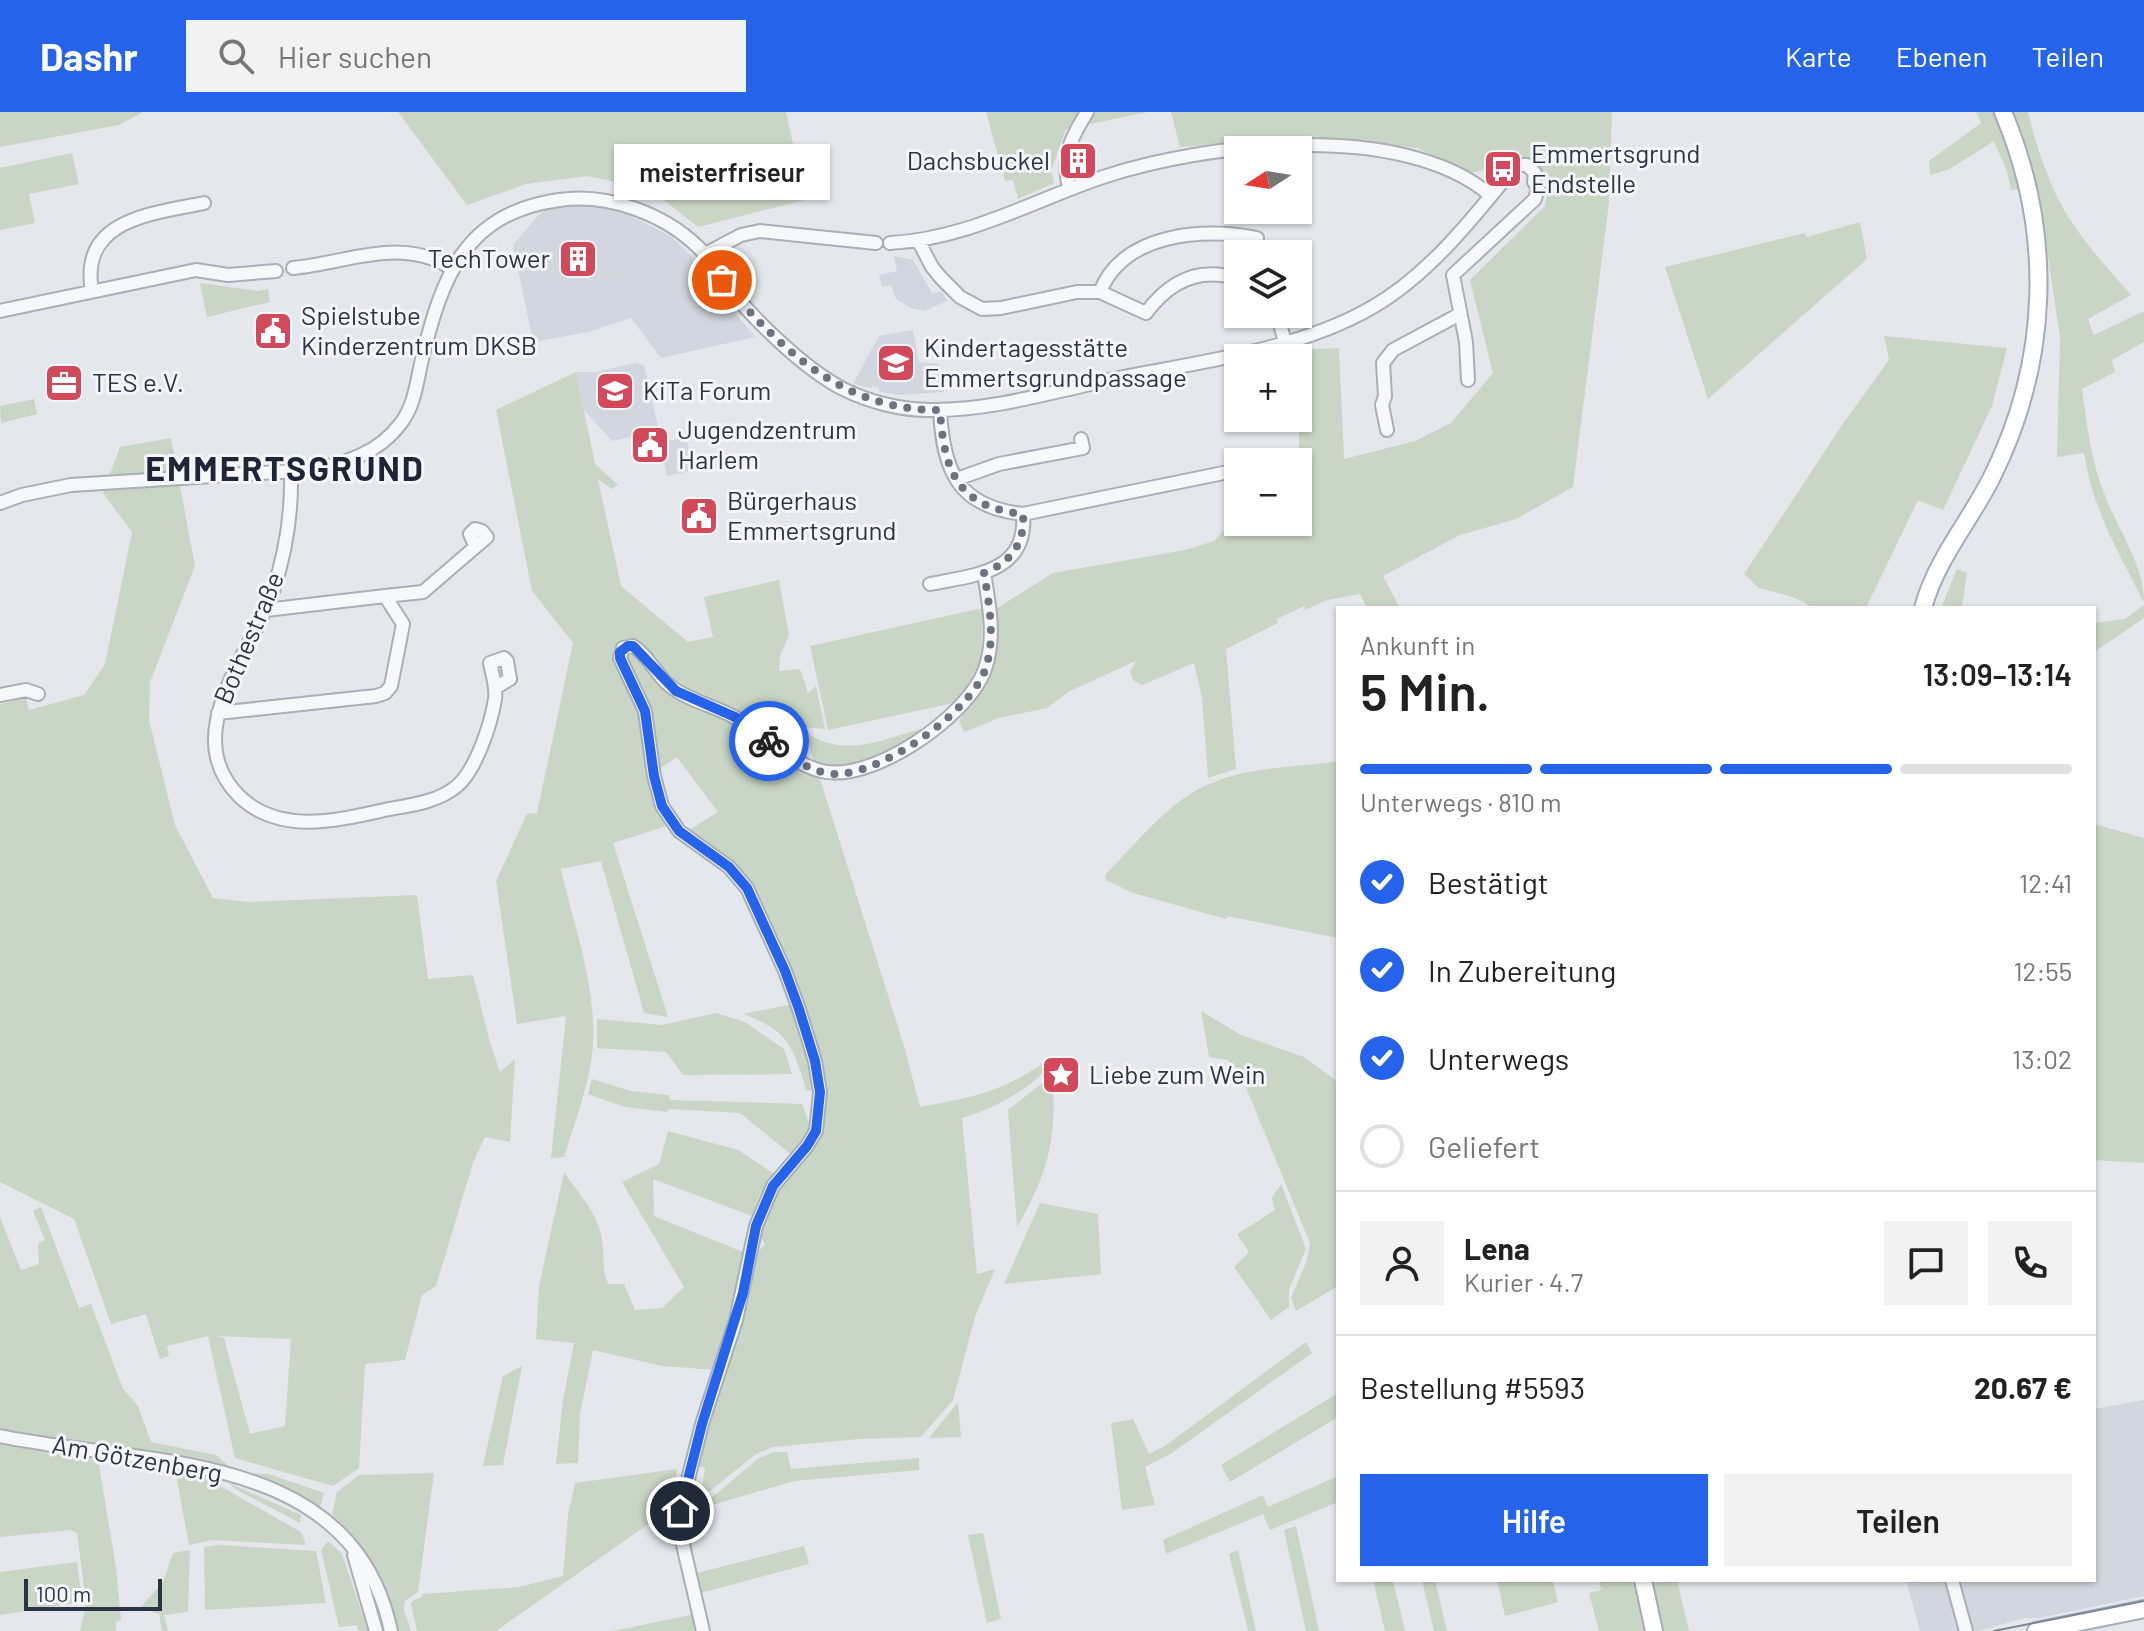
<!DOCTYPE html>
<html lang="de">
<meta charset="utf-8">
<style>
:root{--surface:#fff;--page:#f2f2f2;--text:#222;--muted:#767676;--line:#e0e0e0;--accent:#2563eb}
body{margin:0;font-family:Barlow,sans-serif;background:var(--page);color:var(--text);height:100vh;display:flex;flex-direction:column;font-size:30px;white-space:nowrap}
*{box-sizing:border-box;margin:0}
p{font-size:26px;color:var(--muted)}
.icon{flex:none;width:44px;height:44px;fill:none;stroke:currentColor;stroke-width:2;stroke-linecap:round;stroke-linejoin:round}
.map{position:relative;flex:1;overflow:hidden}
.panel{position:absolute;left:1336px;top:494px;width:760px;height:976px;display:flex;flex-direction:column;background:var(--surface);border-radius:0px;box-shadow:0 2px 6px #0004}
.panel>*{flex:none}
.needle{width:52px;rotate:258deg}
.tools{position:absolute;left:1224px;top:24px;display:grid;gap:16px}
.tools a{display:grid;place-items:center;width:88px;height:88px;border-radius:0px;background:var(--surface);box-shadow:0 2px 6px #0004;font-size:40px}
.scale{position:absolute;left:24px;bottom:20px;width:138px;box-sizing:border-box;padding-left:8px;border:4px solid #2b3445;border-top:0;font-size:22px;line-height:28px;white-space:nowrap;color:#2b3445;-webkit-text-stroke:6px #f4f6f9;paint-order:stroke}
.pin{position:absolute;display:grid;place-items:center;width:68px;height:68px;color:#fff;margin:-34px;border:4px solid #fff;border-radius:50%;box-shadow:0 2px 8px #0007}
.courier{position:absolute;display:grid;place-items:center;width:80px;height:80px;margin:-40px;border:6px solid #2563eb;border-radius:50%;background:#fff;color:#222;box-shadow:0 2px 10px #0007}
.bubble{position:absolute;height:56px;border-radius:0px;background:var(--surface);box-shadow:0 2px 6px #0004;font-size:26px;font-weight:600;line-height:56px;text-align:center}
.overview em{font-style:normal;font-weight:600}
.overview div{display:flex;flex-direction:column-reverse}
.overview{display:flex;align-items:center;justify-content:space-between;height:136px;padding:0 24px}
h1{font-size:52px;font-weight:600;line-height:60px}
.bar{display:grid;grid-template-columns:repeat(4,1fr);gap:12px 8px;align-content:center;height:96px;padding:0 24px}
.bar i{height:10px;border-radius:6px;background:var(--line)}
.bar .on{background:var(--accent)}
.bar p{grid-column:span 4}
.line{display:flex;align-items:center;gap:20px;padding:0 24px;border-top:2px solid var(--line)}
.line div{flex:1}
.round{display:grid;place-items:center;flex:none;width:84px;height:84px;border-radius:0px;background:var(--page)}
ol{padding:0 24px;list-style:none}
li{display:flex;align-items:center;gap:24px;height:88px}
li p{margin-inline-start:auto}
li .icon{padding:8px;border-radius:50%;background:var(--accent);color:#fff;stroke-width:4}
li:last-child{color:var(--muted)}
li i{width:44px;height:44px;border:4px solid var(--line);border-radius:50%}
.button{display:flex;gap:16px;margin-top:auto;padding:16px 24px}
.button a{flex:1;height:92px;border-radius:0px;background:var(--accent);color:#fff;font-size:32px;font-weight:600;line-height:92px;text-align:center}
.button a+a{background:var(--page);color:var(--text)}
header{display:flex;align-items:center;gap:48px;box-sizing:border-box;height:112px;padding:0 40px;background:var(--accent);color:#fff}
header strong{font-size:38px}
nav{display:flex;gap:44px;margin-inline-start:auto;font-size:28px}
.search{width:560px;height:72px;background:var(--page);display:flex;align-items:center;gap:20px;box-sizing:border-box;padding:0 28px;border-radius:0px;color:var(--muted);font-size:30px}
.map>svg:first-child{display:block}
</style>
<header>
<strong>Dashr</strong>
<div class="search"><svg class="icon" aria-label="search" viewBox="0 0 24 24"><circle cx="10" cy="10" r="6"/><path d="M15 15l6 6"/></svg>Hier suchen</div>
<nav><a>Karte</a><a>Ebenen</a><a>Teilen</a></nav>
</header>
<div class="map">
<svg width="2144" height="1519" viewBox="0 0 2144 1519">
<rect width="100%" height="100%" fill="#e4e7ec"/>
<!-- built -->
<path fill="#d2d6de" d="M582,91l42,9 48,25 34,34 10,19 39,47 -94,21 -30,-40 -43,14 -55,10 -20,-97 30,-35z
M894,144l19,4 19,33 10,-1 5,9 -23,10 -13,-3 -15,-9 -5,-14 -9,2 -3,-12 18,-4z
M913,218l6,32 20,2 5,28 -44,3 -21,-3v-4l-7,-2 -1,2 -18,-4 26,-48z
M634,251l10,2 15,66 -47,10 -28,-31 -8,-38h20z
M686,325l8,33 -27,6 -7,-33z
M2144,1288v196l-105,22h-14l-47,13h-58l-14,-51h188v-171z"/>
<!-- green -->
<path fill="#c9d6c5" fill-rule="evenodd" d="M0,0h143l-24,13 -119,22z
M398,0h388l19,88 -107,27 -48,-38 -63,-13 -61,8 -59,21z
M986,0h162l-82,17 -15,42 3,12 -36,16 -5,-19 -8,1z
M1171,0h441l-3,90 -36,285 -57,32 -56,16 -77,41 17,32h-33l-7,-14 -33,6 -22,10 -1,-4 -27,13 1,4 -52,26 10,120 -28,9 -6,-81 -8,-34 -52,22 -9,-5 -3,-8 6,-11 -66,30 -23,17 -48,10 -35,14 -5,-11 33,-54 2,-57 59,-37 132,-23 29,-9 13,-14 11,-5h60v-27l2,-1 -2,-136h-4l-2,-8 47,-2 5,111 71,-18 36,-18 42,-50 -23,-93 75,-74 5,-29 -24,-15 -56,11 -53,-25 -95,-10 -142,9z
M1976,0h19l27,77 -11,1 -4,-19 -13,-30 -46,29 -18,5 -1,-14 52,-38z
M2013,0h15c7,31 19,66 34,94 18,33 45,61 69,89l-43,24 6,16 50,-24v31l-32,18 3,12 -33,17c5,37 9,73 24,109 13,34 38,67 38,104 -26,-50 -51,-92 -60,-149l-27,4 3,-119 -21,-143z
M72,41l7,31 -50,10 6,29 -35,7v-62z
M1860,110l7,37 -159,140 -43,-132 140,-34 2,4z
M200,171l58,8 10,-2 2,13 -63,15z
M1884,224l123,12 -15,58 -49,104 -25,-10 -52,108h-52l-21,-11 -34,-9 -15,-14 98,-149 47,-65z
M576,260l19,92 23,21 -6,4 -14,-10 23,107 67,56 25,-5 -9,-40 75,-17 10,55 -9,21 -1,15 21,-2 8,24 8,-7 9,43 -24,-2 5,33 14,19 84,267 16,61c54,-10 82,-15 128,-47l2,7c-26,25 -54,41 -88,51l15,156 18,-5 -20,48 -22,83 -32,37 -62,2 -86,8 -17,7 -56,45 5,-31 -7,-2 13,-59 43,-152 11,-10 -6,-12 16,-41 46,-61 5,-26 -2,-26 -32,-103 -28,-66 -21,-35 -57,-43 32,-20 -41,-55 -19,13 12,55 -57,18 55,174 -24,-4 -43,-152 -40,8c14,63 42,134 29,199 -6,30 -17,60 -26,89l-13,1 15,-142 -49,8 -21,-143 31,-67 10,-1 36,-170 -41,-52 -36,-181z
M34,287l3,15 -36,9 -1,-17z
M171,326l24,128 -45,116 -1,38 26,105 38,73 35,4 169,-7 11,84 45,-4 16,64 11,33 15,-13 -5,83 -25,-5 -12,26 -37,123 -14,9 -17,65 -40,4 -6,104 -26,18 -98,-28 -27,-122 -41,10 2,10 -9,3 -14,-45 -35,10 -37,-105 -74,-37v-478l26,-7 3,13 55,-15 21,-31 27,-132 -29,-39 17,-46zM217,1224l74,3 -6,87 -35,8 -26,-96z
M1957,457l10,4 -5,35h-21z
M2144,493v13l-50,34v-29l31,-4z
M983,496l-2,50 -18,43 -135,29 -18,-84z
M934,614l-42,25 -27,10 -25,8 -26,-5 -8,-32c42,30 83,3 128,-6z
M1338,649v177l-111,-22 -1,3 -93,-26 -27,-13 -1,-5c32,-32 63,-74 106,-92 40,-17 85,-15 127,-22z
M2094,712l50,14v325l-50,-3z
M793,892l17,59 5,27 -8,1c-15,-45 -16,-59 -64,-77z
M1201,899l40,24 63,22 34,25v204l-42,25 -5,-13 15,-35 4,-20 -70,-170 -12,-13 -19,-3z
M716,901l29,9 39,27 8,25 -109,1 -17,-23 -69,-4v-29l65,6z
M1052,963c6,60 -4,100 -35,152l-9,-117z
M592,967l39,12 38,4 1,5 132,4 9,25 -18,27 -53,-43 -71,-4 -2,3 -42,-5 -37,-13z
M668,1019l70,19 38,25 -17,21 -7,20 -99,-37 1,37 89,36 -7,49 -20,69 -54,-4 -69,-16 -13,64 -2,49 -22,1 7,-64 11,-57 -38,-4 3,-53 25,-114c14,21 35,42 38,68 3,16 -1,29 6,44h16l11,26 27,-2 22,-21 -62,-105 37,-18z
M1281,1072l25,65 -17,40v18l-18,13 -37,-53 15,-15 -12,-18 38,-24 -3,-12z
M1040,1091l58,11 3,60 -97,10z
M41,1095l38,101 12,-4 32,85 15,17 13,36 65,13 13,11 -86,-16 -143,-19v-214l21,53 18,-6 -1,-20 7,-4 -12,-29z
M1306,1230l6,11 -140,100 -27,14 10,38 -33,5 -11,-87 22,-4 16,35 16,-8z
M522,1254l-19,99 -20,1 20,-90z
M1338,1281v24l-108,65 -9,-17z
M958,1290l3,35 -32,1z
M0,1331l98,16 18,108 5,53 -5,2v9h-36l6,-28 -9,-70 -6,-3 -71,7z
M774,1340h13l4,17 128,-11v12l-125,11 -112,33 33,-19 44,-37z
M677,1357l-3,37 -178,125h-79l-6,-26 1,-4 10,-4 1,-3 96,-7 44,-11 5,-61 7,-32z
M175,1358l37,8 1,4 88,50 5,13 -94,-5 -23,5z
M242,1361l27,1 55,19 -4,15z
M434,1361l-16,119 -13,9 -1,9 7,21h-14c-12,-52 -31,-77 -65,-117l5,-22 22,-17z
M1338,1364v26l-68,28 -7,-16 -97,40 -3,-14 100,-45 5,12z
M229,1371l72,32 -1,8 -65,-34z
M1296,1414l23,105h-13l-22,-101z
M983,1421l18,86 -14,4 -19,-88z
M328,1429l14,13 26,77h-10l-1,-6 -18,2 -18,-77z
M218,1433l98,6 10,52 -121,7 -1,-63z
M804,1434l5,18 -112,30 -4,-20z
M190,1438l-2,62 -24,3 4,16h-6l-3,-17 -19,-6 23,-26 10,-29z
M1238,1438l18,81h-8l-19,-77z
M77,1450l5,40 -82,13v-43z
M1373,1468h20l12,51h-20z
M1422,1468h13l12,51h-13z
M1497,1468h56l5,22 -53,14z
M1599,1468h34l11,51h-45l-10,-38 12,-3z
M1649,1468h28l12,51h-28z
M695,1502l4,17h-86z"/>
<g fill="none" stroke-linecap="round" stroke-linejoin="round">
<defs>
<path id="minor" d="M1069,77c-7,-33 0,-48 18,-77
M918,128l14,27 9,11 19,19 22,12 19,-1 76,-16h23c23,-59 104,-65 157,-54
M890,131c77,-4 142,-42 213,-66 103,-34 299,-57 387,18
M705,142l36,-19 19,-4 116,12
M293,156c55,-5 107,-32 158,0
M92,179c-13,-72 60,-77 112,-88
M1100,180l46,21c23,-31 53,-47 92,-34
M0,199l196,-41 32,5 48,-4
M1277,202l8,28
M940,298c3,61 18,97 83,104
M1387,318l-5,-25 3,-9 -2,-33 10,-13 67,-36
M291,360c1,40 -5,80 -18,119 -21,62 -96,143 -34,205 41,40 100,24 150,13 23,-4 49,-7 68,-23 19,-16 34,-62 38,-87 2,-11 -3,-25 -5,-36l14,-5 3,3 3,18 -15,9
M957,367l42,-15 84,-16 -2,-9
M0,391l22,-8 49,-10 238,-15c36,-6 70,-17 92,-47 14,-18 16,-43 21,-64 20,-81 42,-146 137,-159 48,-7 104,13 139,47 11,10 17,24 27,36 27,35 78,85 118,106 26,13 58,21 87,21 60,1 121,-18 179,-30 86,-18 185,-28 262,-72 58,-33 103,-91 145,-143h11l8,8 -1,9 4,6 -3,11 -82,76 13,67 2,38
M930,472c44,-9 98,-11 93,-70l215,-44
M385,484l38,-4 64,-55 -5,-6 -7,-2 -5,5 4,9 4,1
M0,583l26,-5 12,4
M218,601l158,-17 9,-3 6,-7 12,-62 -18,-28 -119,14
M0,1324c142,30 352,11 391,195
M354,1443l22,76
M1952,1468l14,51
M703,1519l-23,-99v-21l22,-87 34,-104 20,-94 17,-40 34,-40 9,-15 4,-39 -5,-31 -16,-52 -14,-38 -38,-83 -18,-21 -50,-36 -17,-25 -8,-30 -9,-65 -25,-53 3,-10 10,-2c16,10 23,29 37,40 19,15 45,20 66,32 28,16 50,42 82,52 50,17 151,-54 167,-101 11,-31 4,-65 -1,-96"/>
<path id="major" d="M1923,496c13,-48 46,-86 68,-129 59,-117 63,-247 12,-367
M1643,1468l11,51
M2036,1519l108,-22"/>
</defs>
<!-- minor casing -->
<use href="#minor" stroke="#a9aeb7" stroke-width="16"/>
<!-- major casing -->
<use href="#major" stroke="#a3abb8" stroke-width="20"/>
<!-- minor -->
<use href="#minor" stroke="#f7f8fa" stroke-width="12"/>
<!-- major -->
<use href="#major" stroke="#fff" stroke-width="16"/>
<!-- tram -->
<path stroke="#7d8696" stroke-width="2" d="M1994,1519l150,-30"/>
</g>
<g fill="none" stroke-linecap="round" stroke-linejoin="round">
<!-- done -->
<path stroke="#6c737f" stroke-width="8" stroke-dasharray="0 14.4" d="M722,168c58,69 122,131 218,130 4,61 17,97 83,104 2,30 -12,48 -39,59 5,31 12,66 1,97 -15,43 -106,106 -151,104 -25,-2 -46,-18 -65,-33"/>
<!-- route -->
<path stroke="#2563eb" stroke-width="10" d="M680,1399l22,-87 41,-131 13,-67 17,-40 34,-40 9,-15 4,-39 -5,-31 -16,-52 -14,-38 -38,-83 -18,-21 -50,-36 -17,-25 -8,-30 -9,-65 -25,-53v-6l8,-6h5l43,45 59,26 34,24"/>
</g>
<!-- icons -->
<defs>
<symbol id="building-square" viewBox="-11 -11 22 22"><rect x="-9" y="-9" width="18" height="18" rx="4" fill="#d1495b" stroke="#f4f6f9"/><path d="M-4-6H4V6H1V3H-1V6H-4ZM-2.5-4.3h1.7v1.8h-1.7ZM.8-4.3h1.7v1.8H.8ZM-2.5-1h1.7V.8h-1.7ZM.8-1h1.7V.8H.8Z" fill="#fff"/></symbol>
<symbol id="bus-square" viewBox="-11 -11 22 22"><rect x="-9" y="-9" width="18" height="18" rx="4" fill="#d1495b" stroke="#f4f6f9"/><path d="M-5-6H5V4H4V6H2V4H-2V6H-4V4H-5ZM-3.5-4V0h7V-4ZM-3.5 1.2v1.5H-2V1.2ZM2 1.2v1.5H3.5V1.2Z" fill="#fff"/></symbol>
<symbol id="civic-square" viewBox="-11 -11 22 22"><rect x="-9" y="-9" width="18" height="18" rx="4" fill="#d1495b" stroke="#f4f6f9"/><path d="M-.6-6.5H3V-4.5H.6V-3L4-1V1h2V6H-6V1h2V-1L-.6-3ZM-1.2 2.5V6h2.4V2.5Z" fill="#fff"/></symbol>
<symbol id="school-square" viewBox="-11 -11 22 22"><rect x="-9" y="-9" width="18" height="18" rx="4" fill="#d1495b" stroke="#f4f6f9"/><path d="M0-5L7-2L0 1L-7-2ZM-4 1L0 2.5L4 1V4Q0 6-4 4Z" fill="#fff"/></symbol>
<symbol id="office-square" viewBox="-11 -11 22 22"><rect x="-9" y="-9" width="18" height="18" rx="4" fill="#d1495b" stroke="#f4f6f9"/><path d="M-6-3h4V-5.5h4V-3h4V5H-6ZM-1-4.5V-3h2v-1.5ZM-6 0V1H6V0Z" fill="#fff"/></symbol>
<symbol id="sight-square" viewBox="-11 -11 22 22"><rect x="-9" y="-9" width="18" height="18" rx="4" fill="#d1495b" stroke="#f4f6f9"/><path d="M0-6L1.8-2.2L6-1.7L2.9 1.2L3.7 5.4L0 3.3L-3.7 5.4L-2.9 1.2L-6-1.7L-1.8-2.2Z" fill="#fff"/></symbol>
</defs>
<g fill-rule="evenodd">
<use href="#building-square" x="1056" y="27" width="44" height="44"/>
<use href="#bus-square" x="1481" y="35" width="44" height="44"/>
<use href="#building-square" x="556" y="125" width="44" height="44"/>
<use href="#civic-square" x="251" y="197" width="44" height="44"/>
<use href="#school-square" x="874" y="229" width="44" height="44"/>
<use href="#office-square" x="42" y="249" width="44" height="44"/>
<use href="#school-square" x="593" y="257" width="44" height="44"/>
<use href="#civic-square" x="628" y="311" width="44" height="44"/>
<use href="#civic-square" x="677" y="382" width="44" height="44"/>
<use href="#sight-square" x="1039" y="941" width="44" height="44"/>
</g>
<g text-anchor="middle" stroke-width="6" stroke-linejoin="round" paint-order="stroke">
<!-- poi labels -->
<g font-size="26" fill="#2b3445" stroke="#f4f6f9" text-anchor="start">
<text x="1531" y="51">Emmertsgrund<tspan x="1531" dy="30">Endstelle</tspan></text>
<text x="1050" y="58" text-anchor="end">Dachsbuckel</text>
<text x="550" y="156" text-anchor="end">TechTower</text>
<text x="301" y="213">Spielstube<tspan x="301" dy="30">Kinderzentrum DKSB</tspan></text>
<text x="924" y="245">Kindertagesstätte<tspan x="924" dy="30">Emmertsgrundpassage</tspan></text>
<text x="92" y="280">TES e.V.</text>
<text x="643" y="288">KiTa Forum</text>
<text x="678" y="327">Jugendzentrum<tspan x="678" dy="30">Harlem</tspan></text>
<text x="727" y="398">Bürgerhaus<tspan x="727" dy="30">Emmertsgrund</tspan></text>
<text x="1089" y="972">Liebe zum Wein</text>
</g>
<!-- street labels -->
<g font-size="26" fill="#2b3445" stroke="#f4f6f9">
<text transform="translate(249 526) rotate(-67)" y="9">Bothestraße</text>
<text transform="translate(137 1347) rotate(10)" y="9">Am Götzenberg</text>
</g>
<!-- district labels -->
<g font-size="34" font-weight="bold" letter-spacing="2" fill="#1d2536" stroke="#f4f6f9">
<text x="285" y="369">EMMERTSGRUND</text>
</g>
</g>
</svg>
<div class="tools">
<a><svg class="needle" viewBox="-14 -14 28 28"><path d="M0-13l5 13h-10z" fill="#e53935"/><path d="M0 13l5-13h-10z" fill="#767676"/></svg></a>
<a><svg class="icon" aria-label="layers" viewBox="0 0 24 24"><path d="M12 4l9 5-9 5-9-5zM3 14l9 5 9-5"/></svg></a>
<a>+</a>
<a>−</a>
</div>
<div class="scale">100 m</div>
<div class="pin" style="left:722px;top:168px;background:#ea580c"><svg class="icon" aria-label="bag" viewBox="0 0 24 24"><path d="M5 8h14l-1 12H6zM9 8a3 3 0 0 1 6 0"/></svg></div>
<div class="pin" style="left:680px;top:1399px;background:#1f2937"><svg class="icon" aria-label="home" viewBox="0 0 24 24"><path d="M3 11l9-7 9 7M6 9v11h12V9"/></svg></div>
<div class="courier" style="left:769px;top:629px"><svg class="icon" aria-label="bike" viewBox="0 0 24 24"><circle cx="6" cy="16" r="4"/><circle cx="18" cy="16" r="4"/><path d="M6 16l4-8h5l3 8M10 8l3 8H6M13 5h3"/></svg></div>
<div class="bubble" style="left:614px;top:32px;width:216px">meisterfriseur</div>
<section class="panel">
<div class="overview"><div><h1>5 Min.</h1><p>Ankunft in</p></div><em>13:09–13:14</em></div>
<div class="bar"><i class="on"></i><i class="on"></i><i class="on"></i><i></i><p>Unterwegs · 810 m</p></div>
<ol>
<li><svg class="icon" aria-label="check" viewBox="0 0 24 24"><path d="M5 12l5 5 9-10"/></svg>Bestätigt<p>12:41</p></li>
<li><svg class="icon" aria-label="check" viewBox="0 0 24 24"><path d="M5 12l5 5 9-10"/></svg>In Zubereitung<p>12:55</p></li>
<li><svg class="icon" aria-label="check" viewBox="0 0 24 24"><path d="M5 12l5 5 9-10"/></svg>Unterwegs<p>13:02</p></li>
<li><i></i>Geliefert</li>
</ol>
<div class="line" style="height:144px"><a class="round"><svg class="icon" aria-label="person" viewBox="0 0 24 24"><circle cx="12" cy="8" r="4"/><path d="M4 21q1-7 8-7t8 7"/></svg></a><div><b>Lena</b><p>Kurier · 4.7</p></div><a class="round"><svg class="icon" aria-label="chat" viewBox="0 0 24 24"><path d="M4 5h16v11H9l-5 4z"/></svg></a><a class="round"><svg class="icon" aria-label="phone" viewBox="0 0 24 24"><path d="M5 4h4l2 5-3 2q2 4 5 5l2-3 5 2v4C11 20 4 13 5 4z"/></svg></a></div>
<div class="line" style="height:104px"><div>Bestellung #5593</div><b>20.67 €</b></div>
<div class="button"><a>Hilfe</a><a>Teilen</a></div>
</section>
</div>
